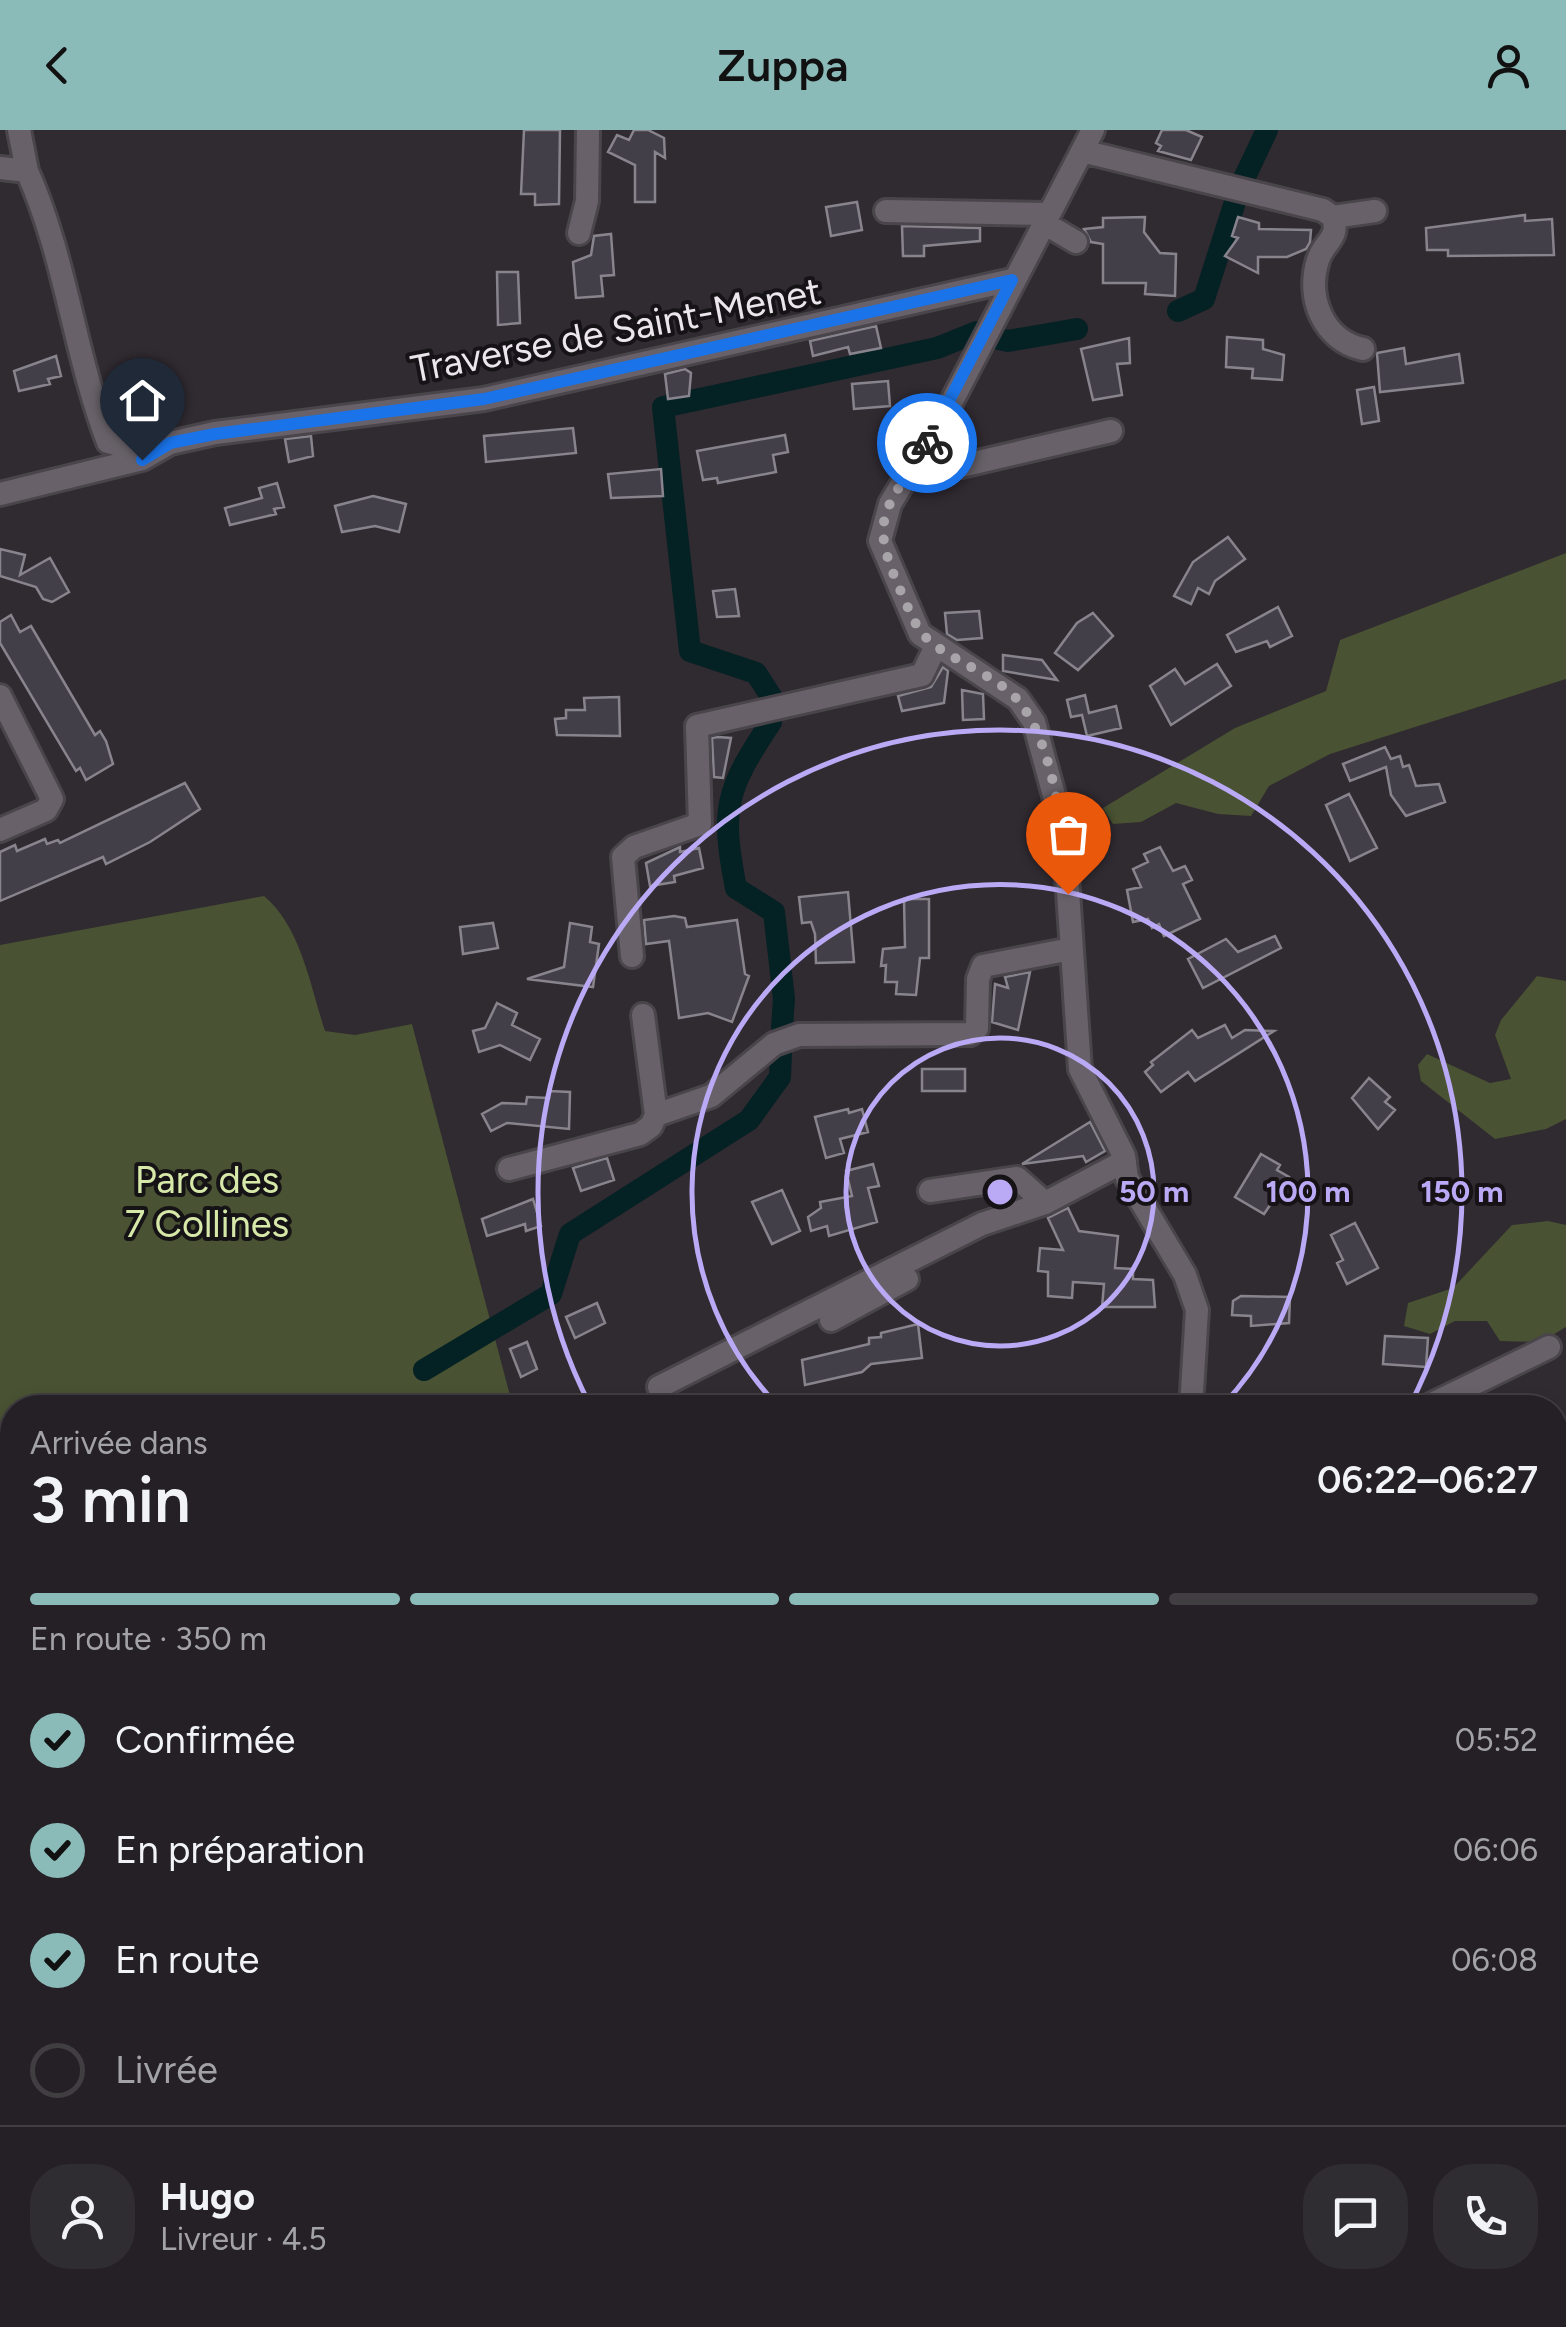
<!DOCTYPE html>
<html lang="fr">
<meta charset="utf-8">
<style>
:root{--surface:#242025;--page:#302d32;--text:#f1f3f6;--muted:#a3a3a7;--line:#413e42;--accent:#8bbbb9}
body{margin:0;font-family:Figtree,sans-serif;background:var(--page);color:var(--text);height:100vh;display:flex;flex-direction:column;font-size:38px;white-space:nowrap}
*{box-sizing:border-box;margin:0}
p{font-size:32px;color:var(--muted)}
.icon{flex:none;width:55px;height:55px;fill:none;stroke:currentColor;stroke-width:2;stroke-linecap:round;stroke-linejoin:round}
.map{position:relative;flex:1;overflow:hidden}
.panel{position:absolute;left:0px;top:1265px;width:1568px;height:932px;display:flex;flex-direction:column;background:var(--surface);border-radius:40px 40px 0 0;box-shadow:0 5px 15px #0003,0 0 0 2px var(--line)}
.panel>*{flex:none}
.pin{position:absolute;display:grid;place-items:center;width:85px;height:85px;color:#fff;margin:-102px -42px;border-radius:50% 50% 50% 0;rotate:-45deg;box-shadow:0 0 10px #0007}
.pin .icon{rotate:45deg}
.courier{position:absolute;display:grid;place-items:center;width:100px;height:100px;margin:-50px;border:8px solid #1a73e8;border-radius:50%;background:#fff;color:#222;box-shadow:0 2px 12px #0007}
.summary em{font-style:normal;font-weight:600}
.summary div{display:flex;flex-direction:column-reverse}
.summary{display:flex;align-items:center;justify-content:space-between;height:170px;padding:0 30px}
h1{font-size:65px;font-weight:600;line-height:75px}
.bar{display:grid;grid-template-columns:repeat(4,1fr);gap:15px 10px;align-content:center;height:120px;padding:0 30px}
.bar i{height:12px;border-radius:8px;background:var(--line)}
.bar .active{background:var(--accent)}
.bar p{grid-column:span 4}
.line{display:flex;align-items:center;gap:25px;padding:0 30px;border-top:2px solid var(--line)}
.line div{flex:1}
.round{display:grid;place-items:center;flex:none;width:105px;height:105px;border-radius:40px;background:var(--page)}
ol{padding:0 30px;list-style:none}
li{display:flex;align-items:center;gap:30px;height:110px}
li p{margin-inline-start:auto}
li .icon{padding:10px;border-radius:50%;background:var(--accent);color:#111;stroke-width:4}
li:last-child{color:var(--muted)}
li i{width:55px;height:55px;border:5px solid var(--line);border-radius:50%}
header{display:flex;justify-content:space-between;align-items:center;height:130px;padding:0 30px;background:var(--accent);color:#111;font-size:45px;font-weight:600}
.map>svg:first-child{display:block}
</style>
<header><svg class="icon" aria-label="back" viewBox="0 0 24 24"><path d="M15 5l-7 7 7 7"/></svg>Zuppa<svg class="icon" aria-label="person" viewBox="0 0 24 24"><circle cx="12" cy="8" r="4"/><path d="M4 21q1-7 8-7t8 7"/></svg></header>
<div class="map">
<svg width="1566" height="2197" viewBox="0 0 1566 2197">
<rect width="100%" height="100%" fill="#302a31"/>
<!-- green -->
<path fill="#495232" d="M1566,423v126l-236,75 -61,32 -18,30 -33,-2 -42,-11 -35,19 -28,2 -10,-16 132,-80 91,-37 14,-51z
M264,766c37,31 46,89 61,135l30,4 57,-11 101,383 -501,1v907h803v12h-815v-1382z
M1537,846l29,5v138l-20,10 -51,10 -74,-58 -3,-16 9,-11 63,29 21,-4 -16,-44 6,-15z
M1548,1091l18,4v102l-25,15 -41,-1 -13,-20h-32l-25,13 -26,-8 4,-23 45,-15 59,-63z"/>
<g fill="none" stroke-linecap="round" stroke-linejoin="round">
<!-- canal -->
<path stroke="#042124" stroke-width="22" d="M1241,55l26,-55
M1178,181l26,-12 32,-100
M990,207l18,4 69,-12
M774,571l-18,-28 -66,-22 -27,-244 274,-59 40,-16
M771,592c-45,68 -51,85 -35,166l38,24 10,87 -2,28
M424,1240l127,-76 19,-60 179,-114 31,-43 1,-25
M0,2075l12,-9"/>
</g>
<!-- building -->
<path fill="#433f48" stroke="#88848d" stroke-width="2.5" d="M524,0h36l-1,74 -24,1v-11h-14z
M634,0h14l16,8 1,20 -10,-6v50h-20v-37l-27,-13 9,-17 12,5z
M1162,0h24l16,7 -11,23 -33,-9 3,-5 -5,-3z
M857,72l5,28 -31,6 -5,-29z
M1525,85v6l27,-2 2,36 -106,1v-6h-21l-1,-22z
M1145,87l-1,15 16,21 16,1 -1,42 -30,-2 1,-11h-43v-39l-12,-2 -7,-13 19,-2v-9z
M1238,87l21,6v6l52,1 -1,12 -4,7 -19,8h-29v16l-33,-17 13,-18 -6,-2z
M902,96l78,2v13l-56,5v10h-21z
M611,104l3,41 -13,1 2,20 -27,2 -3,-36 18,-7 3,-19z
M497,142h21l2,51 -22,2z
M876,196l5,22 -31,6 -2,-7 -35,9 -3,-15z
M1227,207l36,3v9l21,6 -2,25 -30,-2 1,-9 -27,-2z
M1129,208l1,25 -13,1 5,31 -29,5 -12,-51z
M1404,218l2,16 53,-10 4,29 -83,9 -3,-39z
M56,226l5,20 -13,3 2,5 -31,7 -5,-20z
M685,239l6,4 -2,23 -21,3 -3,-25z
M888,251l2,25 -36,3 -2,-25z
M1374,257l5,34 -17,3 -5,-34z
M573,298l3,25 -90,9 -2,-26z
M785,305l3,17 -15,3 3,17 -58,11 -1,-5 -14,2 -6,-29z
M311,306l2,20 -24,6 -4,-23z
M661,339l2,27 -52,2 -3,-24z
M277,353l7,24 -10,2 2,5 -46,11 -5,-17 37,-10 -3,-10z
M373,366l33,8 -7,28 -24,-6 -33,6 -7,-26z
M1228,407l17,22 -30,22 -6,13 -11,-6 -7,16 -17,-8 19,-34z
M0,419l25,6 -5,20 30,-17 19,34 -17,10 -9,-3 -7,-12 -36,-11z
M735,459l4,27 -22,1 -4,-26z
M1278,477l14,29 -22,11 -3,-6 -31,11 -9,-17z
M979,481l3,27 -25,2 -10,-6 -2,-21z
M1093,483l20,23 -35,34 -23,-17 22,-30z
M11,485l9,17 11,-6 64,109 5,-4 6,10 7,23 -27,16 -6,-12 -4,3 -76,-128v-21z
M1003,525l39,5 15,20 -54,-9z
M1217,534l14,22 -60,39 -21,-39 25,-17 10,15z
M943,537l5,4 -4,32 -42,8 -4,-15 33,-9z
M962,560l21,4 1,25 -21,1z
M1085,565l4,18 27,-7 5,22 -34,8 -5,-21 -11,2 -4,-17z
M619,567l1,39 -63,-1 -2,-16 11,-1v-8h19l-1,-12z
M718,607l13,1 -8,40 -9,-1 -2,-39z
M1385,617l6,12 9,-3 3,11 6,-2 7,21 23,-2 6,18 -39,14 -15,-21 -5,-28 -36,14 -7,-17z
M185,653l15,26 -50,33 -44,22 -3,-7 -103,44v-49l15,-7 2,6 28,-12 2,5 11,-4 2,3z
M1349,664l28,54 -27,13 -24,-56z
M680,717v5l19,-4 4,20 -29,8 1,6 -25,4 -4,-23z
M1160,717l13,24 12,-5 7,14 -9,4 17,35 -36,17 -5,-12 -7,4 -4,-9 -15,3 -6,-32 14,-3 -8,-18 15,-7 -4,-8z
M848,762l6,70 -38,1 -1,-29 -4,-12 -9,1 -3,-26z
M904,769h25v59h-9l-4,37 -20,-1 1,-12h-12l1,-17 -5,1 2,-17 22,-2z
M674,786l11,2 2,9 50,-7 8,54 4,2 -17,46 -24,-9 -29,5 -10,-77 -23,3 -2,-24z
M493,793l5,25 -35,6 -3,-27z
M570,793l22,4 -2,15 9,2 -6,43 -66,-8 37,-12z
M1275,806l6,12 -78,40 -15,-29 38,-20 12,13z
M1030,842l-12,58 -26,-8 3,-38 13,4 -3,-11z
M497,873l20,10 -5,12 28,14 -10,21 -30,-15 -21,7 -6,-21 12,-3z
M1225,895l7,13 13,-8 29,1 -79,50 -7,-9 -27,20 -16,-20 8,-7 -2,-3 41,-32 6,8z
M922,939h43v22h-43z
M1369,948l21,19 -5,5 10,8 -17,19 -26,-31z
M549,961l21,1 -1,37 -62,-6 -16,8 -9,-17 20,-11 24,1 1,-7 22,1z
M848,979l1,4 13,-4 6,23 -28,7 4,14 -18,5 -11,-41z
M1090,992l15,29 -19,11 -3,-6 -61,8z
M1261,1024l19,11 -3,5 12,7 -25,37 -29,-17z
M607,1028l7,22 -33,11 -8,-23z
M873,1034l6,22 -11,2 9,34 -48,14 -2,-10 -16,5 -3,-14 13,-9 -1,-6 32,-6 -6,-25z
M782,1060l18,41 -28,13 -20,-42z
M533,1069l8,27 -15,5 -1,-7 -38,12 -5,-17z
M1068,1078l11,23 39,5 -3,32 18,1v10l20,1 2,27h-53l2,-23 -31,-2 -1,16 -24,-2v-24l-10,-1 2,-23 23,2 -15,-32z
M1355,1093l23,45 -31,16 -10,-21 6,-3 -12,-25z
M1241,1166l49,1 -1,26 -38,3v-10l-19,-1 1,-14z
M597,1173l8,20 -30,15 -9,-21z
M918,1194l4,34 -51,6 -9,8 -57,13 -3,-25 67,-16v-6l12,-1v-4z
M1385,1206l43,2 -2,29 -43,-3z
M527,1212l10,27 -16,8 -11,-28z"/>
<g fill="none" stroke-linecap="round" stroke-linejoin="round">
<defs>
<path id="minor" d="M19,0l8,41
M1093,0l-141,271 -62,103 -10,37 40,93 98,65 16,23 30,110 16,237 44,87 3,22 58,97 12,35 -6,98
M1082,21l241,59 10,7c7,22 -9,24 -15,43 -12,38 5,80 45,89
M0,38l27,3c39,87 47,182 81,271l26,7 22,-3
M886,81l163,3
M1333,87l42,-6
M1044,93l32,19
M579,103l8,-32 1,-71
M909,343l52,-7 150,-35
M0,364l142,-35 28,-16 45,-10 269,-34 528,-119
M0,566l52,103 -6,11 -46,20
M632,826l-9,-99 11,-10 66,-23 -3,-98 225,-51 14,-29
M656,985l55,-19 63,-52 25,-9 171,-1 7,-6 1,-49 5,-13 88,-17
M509,1039l131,-35 11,-8 5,-11 -13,-100
M930,1061l87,-13 28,25
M831,1190l76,-41
M659,1257l323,-163 63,-21 80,-42
M1424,1278l125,-61
M903,2185l1,12"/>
</defs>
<!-- minor casing -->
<use href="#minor" stroke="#4a454b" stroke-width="28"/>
<!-- minor -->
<use href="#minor" stroke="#686169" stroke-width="22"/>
</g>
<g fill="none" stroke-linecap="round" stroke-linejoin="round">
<!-- done -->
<path stroke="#a9a4aa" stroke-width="10" stroke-dasharray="0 18" d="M927,313c-41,69 -61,72 -25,151 10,23 16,41 38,55 24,16 64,32 81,55 34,45 43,134 47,190"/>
<!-- route -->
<path stroke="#1a73e8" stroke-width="12" d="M142,330l28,-17 45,-9 269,-35 528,-119 -85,163"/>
</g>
<!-- distance rings -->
<g fill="none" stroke="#baaaf6" stroke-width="5">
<circle cx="1000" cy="1062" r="154"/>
<path d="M778 1276A308 308 0 1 1 1222 1276"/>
<path d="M590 1275A462 462 0 1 1 1410 1275"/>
</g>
<g text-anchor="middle" stroke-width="8" stroke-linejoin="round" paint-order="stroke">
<!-- street labels -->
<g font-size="38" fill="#eae6eb" stroke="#161316">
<text transform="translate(616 200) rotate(-11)" y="13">Traverse de Saint-Menet</text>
</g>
<!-- park labels -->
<g font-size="38" fill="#d7e9a8" stroke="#161316">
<text x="207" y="1063">Parc des<tspan x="207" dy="44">7 Collines</tspan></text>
</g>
</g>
<circle cx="1000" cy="1062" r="15" fill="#baaaf6" stroke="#161316" stroke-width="5"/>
<g font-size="30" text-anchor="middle" font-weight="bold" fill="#baaaf6" stroke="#161316" stroke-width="8" stroke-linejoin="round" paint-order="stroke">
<text x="1154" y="1072">50 m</text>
<text x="1308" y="1072">100 m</text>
<text x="1462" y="1072">150 m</text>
</g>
</svg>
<div class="pin" style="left:1068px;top:764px;background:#ea580c"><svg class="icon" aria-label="bag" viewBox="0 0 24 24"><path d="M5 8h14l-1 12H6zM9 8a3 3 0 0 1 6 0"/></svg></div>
<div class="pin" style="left:142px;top:330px;background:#1f2937"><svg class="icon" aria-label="home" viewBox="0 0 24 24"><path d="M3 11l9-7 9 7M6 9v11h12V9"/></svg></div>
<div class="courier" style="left:927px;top:313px"><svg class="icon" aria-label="bike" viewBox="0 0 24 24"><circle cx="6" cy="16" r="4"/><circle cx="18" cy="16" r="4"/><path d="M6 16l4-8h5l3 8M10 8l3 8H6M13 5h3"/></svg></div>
<section class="panel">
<div class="summary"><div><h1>3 min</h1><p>Arrivée dans</p></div><em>06:22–06:27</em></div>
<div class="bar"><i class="active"></i><i class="active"></i><i class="active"></i><i></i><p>En route · 350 m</p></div>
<ol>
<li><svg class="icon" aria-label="check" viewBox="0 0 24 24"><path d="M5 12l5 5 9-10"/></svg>Confirmée<p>05:52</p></li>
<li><svg class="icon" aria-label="check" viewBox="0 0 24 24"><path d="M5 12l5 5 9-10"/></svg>En préparation<p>06:06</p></li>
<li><svg class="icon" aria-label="check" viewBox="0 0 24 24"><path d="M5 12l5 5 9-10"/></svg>En route<p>06:08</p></li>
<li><i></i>Livrée</li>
</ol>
<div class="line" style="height:180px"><a class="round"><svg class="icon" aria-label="person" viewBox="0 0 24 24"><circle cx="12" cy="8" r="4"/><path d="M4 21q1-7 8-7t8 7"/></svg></a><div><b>Hugo</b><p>Livreur · 4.5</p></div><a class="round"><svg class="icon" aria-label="chat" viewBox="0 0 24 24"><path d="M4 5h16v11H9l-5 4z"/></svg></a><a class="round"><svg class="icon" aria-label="phone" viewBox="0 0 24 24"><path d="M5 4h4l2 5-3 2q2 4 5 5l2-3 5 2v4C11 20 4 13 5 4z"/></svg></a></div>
</section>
</div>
